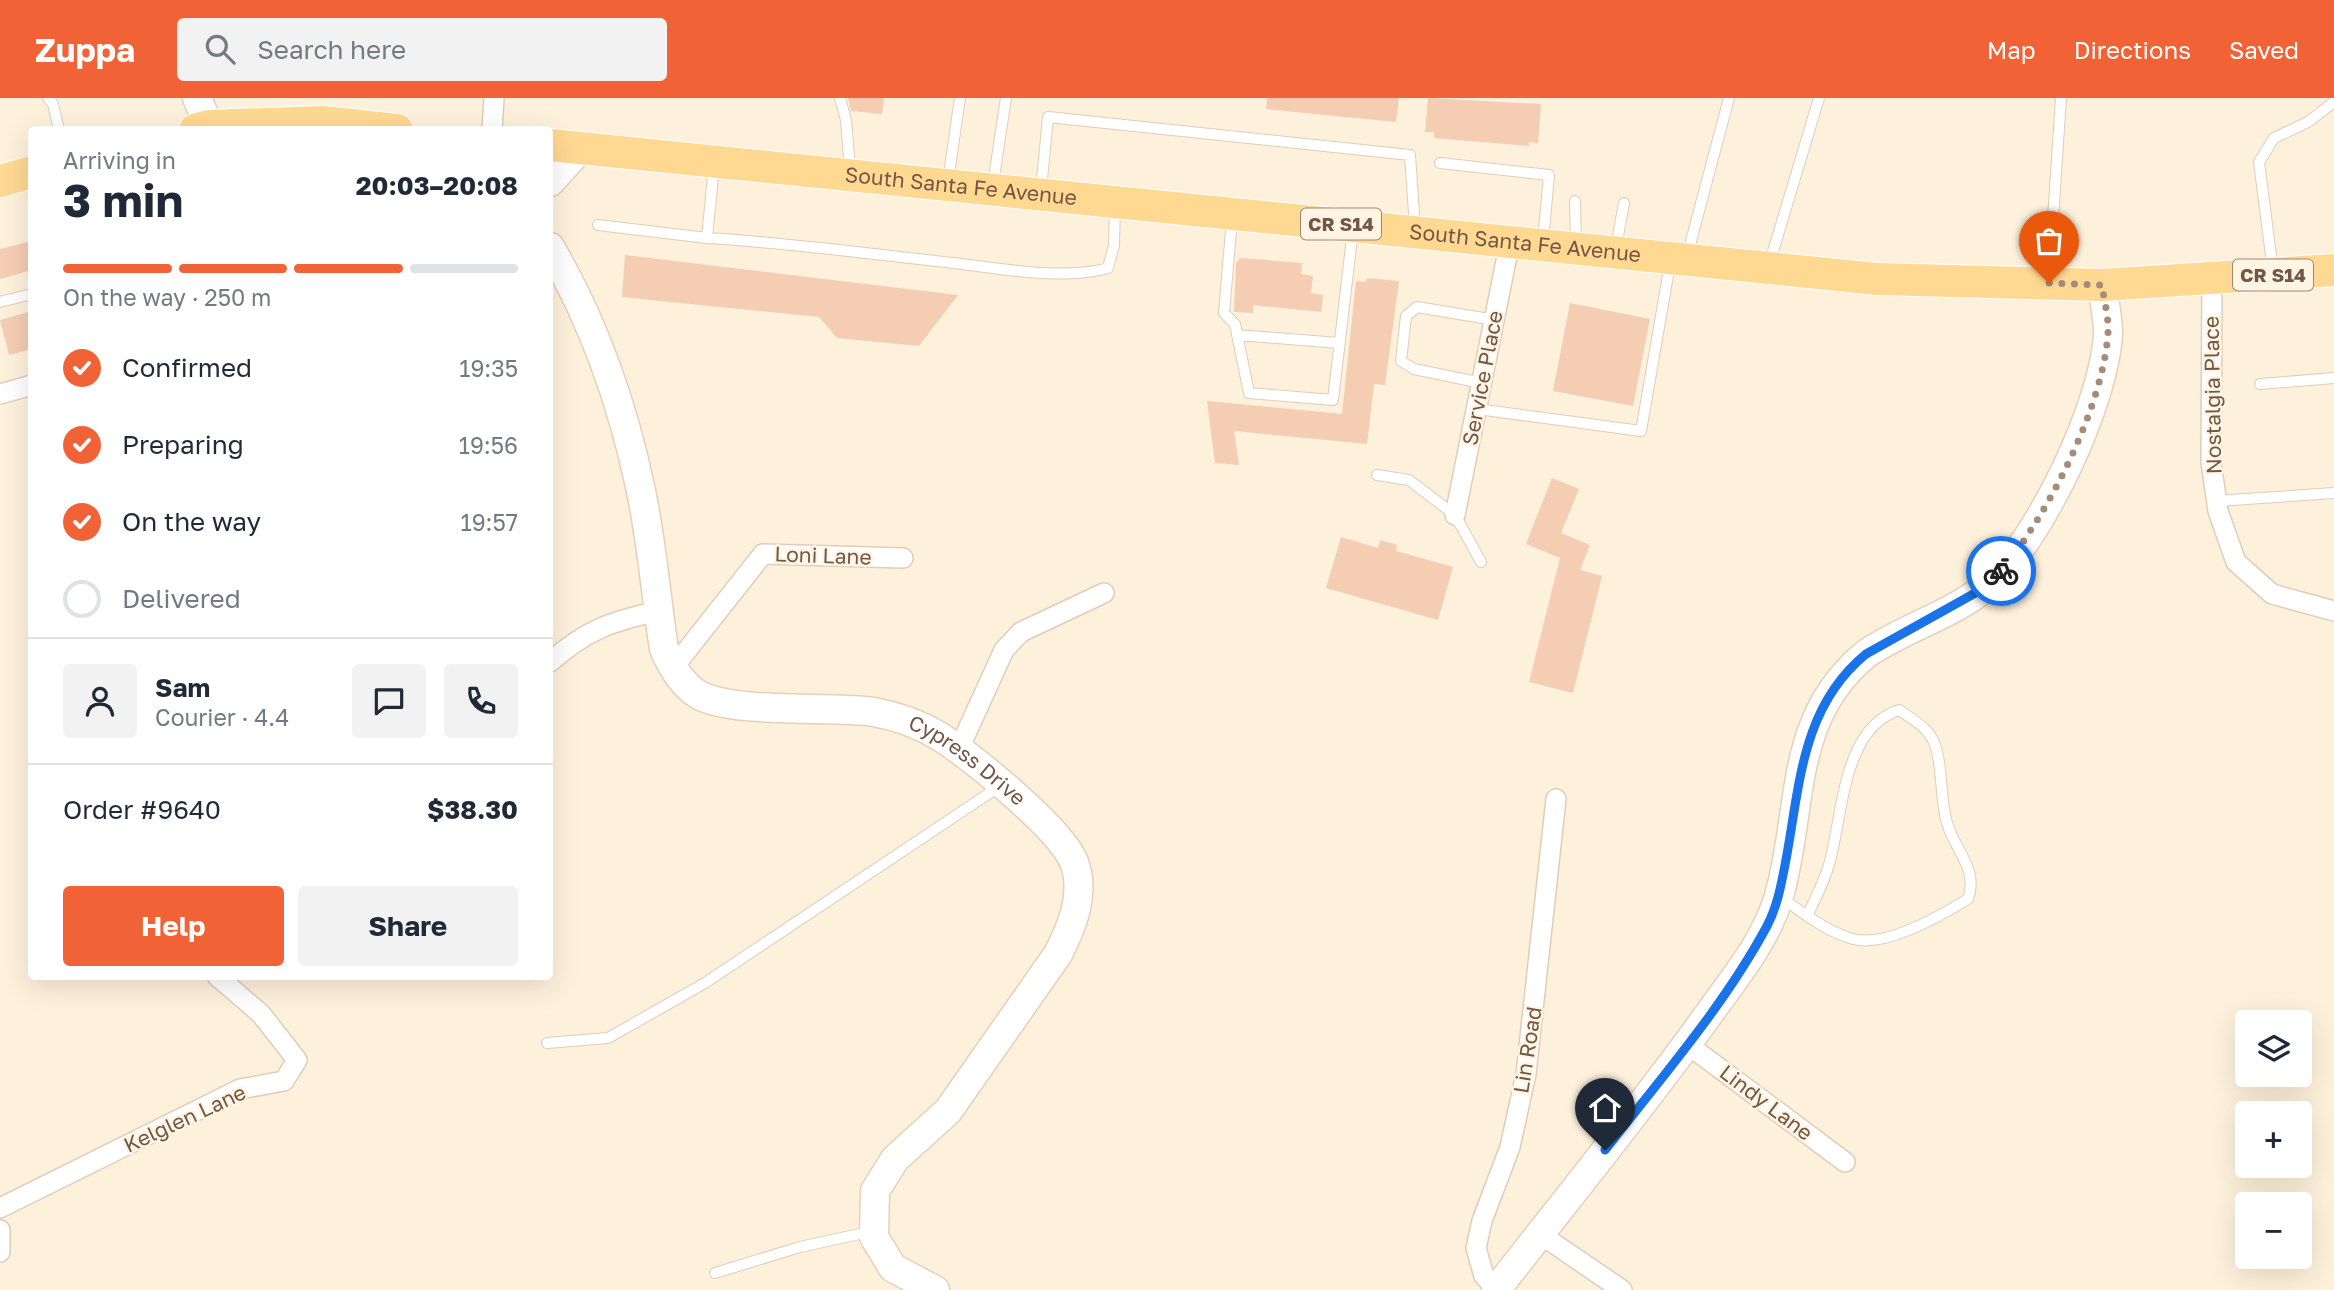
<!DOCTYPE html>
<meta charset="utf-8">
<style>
:root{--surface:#fff;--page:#f2f2f3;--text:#1f2937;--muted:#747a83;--line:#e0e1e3;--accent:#f16337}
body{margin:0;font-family:"Golos Text",sans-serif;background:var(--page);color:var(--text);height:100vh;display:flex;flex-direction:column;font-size:26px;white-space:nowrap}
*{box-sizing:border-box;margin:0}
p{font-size:23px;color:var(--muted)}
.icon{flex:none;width:38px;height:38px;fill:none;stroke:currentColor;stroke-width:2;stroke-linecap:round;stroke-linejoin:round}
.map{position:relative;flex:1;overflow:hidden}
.panel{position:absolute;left:28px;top:28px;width:525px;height:854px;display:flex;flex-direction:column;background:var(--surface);border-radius:7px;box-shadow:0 7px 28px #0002}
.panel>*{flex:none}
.tools{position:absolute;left:2235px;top:912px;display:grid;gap:14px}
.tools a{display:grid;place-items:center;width:77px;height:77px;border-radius:7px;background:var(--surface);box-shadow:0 7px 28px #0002;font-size:35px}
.pin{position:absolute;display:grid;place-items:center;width:60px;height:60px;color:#fff;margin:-72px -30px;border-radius:50% 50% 50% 0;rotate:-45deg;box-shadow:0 0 7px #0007}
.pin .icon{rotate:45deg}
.courier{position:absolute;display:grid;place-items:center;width:70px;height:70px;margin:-35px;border:5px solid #1a73e8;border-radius:50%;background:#fff;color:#222;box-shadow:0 2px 9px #0007}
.head em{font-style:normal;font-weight:700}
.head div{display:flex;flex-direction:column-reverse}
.head{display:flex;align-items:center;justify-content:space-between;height:119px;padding:0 35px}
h1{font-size:46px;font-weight:700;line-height:52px}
.bar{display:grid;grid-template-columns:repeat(4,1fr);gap:10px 7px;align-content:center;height:84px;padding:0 35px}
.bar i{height:9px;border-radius:5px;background:var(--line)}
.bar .current{background:var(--accent)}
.bar p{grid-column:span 4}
.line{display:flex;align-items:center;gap:18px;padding:0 35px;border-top:2px solid var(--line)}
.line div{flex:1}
.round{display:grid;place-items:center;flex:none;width:74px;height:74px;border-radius:7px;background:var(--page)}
ol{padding:0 35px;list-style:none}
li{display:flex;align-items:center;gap:21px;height:77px}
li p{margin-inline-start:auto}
li .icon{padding:7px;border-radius:50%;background:var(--accent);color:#fff;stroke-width:4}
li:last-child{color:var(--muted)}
li i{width:38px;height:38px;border:4px solid var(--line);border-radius:50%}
.cta{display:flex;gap:14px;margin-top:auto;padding:14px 35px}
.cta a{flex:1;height:80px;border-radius:7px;background:var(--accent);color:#fff;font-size:28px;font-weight:700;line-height:80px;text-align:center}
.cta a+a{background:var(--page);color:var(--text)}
header{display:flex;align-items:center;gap:42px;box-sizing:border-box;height:98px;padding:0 35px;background:var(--accent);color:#fff}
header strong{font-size:33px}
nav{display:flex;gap:38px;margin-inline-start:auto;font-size:24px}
.search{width:490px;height:63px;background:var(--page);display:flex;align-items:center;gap:18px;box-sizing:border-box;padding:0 24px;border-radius:7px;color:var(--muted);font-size:26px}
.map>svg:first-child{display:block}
</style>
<header>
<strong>Zuppa</strong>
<div class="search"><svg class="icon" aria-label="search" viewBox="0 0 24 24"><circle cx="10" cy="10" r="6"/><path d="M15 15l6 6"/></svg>Search here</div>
<nav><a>Map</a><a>Directions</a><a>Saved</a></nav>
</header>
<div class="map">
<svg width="2334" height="1192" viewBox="0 0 2334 1192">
<rect width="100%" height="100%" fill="#fef1dc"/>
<!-- building -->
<path fill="#f5cdb2" d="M848,0h36l-2,16 -31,-3z
M1267,0h132l-3,24 -130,-13z
M1428,0l113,6 -3,39 -9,-1v4l-95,-8v-6h-9z
M28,144l4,28 -32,9v-30z
M625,157l333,40 -39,51 -82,-8 -18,-21 -197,-20z
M1240,160l62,5 -1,11 12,2 -2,17 12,2 -2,17 -68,-7v8l-19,-1 2,-49z
M1367,180l32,3 -14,104 -11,-1 -7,60 -133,-13 5,34 -24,-2 -8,-62 135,13 14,-133 10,1z
M1570,205l80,16 -17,87 -80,-15z
M32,213v38l-23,6 -9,-35z
M1552,380l27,11 -18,44 29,12 -10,25 22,6 -29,117 -44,-11 31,-124 -34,-14z
M1341,439l37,11 2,-8 17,5 -1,6 57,16 -15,53 -112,-32z"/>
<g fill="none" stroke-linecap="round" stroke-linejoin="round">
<defs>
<path id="lane" d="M48,0l5,6 6,26
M840,0l6,22 4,50
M1440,65l109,12 -6,66
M948,83l12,-83
M993,86l13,-86
M1041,92l7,-73 362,38 5,73
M1575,103l1,43
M1232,121l-8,94 11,11 14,69 84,7 20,-171
M598,127l109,13 7,-72
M707,140c83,5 164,16 246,25 47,5 110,18 155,5l6,-23 1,-38
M1616,149l8,-44
M1687,158l42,-158
M1769,167l50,-167
M2273,173l-14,-109 15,-24 34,-16 26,-20
M2049,181l12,-181
M0,204l32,-8
M1237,237l102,8
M1482,285l-68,-14 -13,-8 5,-45 11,-9 78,13
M2260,286l74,-6
M1477,311l164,22 29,-167
M1377,377l32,5 46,35 26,47
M2217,403l117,-8
M1782,800c21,15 45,34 71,41 32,9 89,-24 115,-40 11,-30 -14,-50 -21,-76 -7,-24 -4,-51 -11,-75 -5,-19 -22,-28 -37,-38 -56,18 -56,102 -69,151 -5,19 -14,37 -23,55
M547,945l61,-5 97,-55 295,-197
M715,1175l85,-26 73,-16"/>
<path id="street" d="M492,32l2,-32
M2212,182l-1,182 7,49 18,51 36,32 62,17
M0,296l32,-9
M1455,417l55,-274
M550,564c38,-33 60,-40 108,-51
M673,570l90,-114 140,4
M958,653l46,-101 17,-18 83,-39
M1687,946l158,118
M0,1110l240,-119 44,-8 13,-21 -36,-46 -44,-38
M0,1132v22
M1540,1136l82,56
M1497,1190l-13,-12 -8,-28 6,-27 28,-74 16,-73 30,-275"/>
<g id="secondary">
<path d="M197,0l12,28"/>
<path d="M550,84l31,-34"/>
<path id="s1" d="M550,149c44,75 73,158 91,244 11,52 15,106 23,158 7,16 19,37 35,46 36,19 130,11 175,17 22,4 45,12 65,24 33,21 121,92 135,126 12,31 -2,65 -16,92l-110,157 -53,48 -20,32 -1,46 19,31 42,22"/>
<path d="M1496,1192c70,-90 143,-179 210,-272 27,-38 60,-77 73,-122 25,-88 8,-177 87,-242 38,-26 86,-39 121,-68 53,-45 118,-184 121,-253 0,-16 -4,-33 -6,-48"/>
</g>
<g id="primary">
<path d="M195,32l14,-4 114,-4 74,8"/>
<path id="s2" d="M550,47l1327,134 225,6 232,-15"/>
<path d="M0,83l32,-9"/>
</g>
</defs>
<!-- lane casing -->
<use href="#lane" stroke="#e2ccb8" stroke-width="12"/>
<!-- street casing -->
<use href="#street" stroke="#e2ccb8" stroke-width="22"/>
<!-- secondary casing -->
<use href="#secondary" stroke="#e9cfb8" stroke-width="31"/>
<!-- primary casing -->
<use href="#primary" stroke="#fff" stroke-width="34"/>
<!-- lane -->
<use href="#lane" stroke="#fff" stroke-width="10"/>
<!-- street -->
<use href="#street" stroke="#fff" stroke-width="19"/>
<!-- secondary -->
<use href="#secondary" stroke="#fff" stroke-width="28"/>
<!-- primary -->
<use href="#primary" stroke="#ffd892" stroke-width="32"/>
</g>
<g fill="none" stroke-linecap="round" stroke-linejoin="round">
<!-- done -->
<path stroke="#a48c79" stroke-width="7" stroke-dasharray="0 12.6" d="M2001,473c47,-56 102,-164 107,-238 1,-15 -4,-33 -6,-48l-53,-2"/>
<!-- route -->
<path stroke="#1a73e8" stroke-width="9" d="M1605,1052c56,-72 119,-144 162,-224 10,-19 14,-40 18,-61 15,-77 15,-157 81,-211l120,-67 15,-16"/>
</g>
<g text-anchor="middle" stroke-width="5" stroke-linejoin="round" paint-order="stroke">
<!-- shield labels -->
<g fill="#fff5e4" stroke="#9e8674" stroke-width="2">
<rect x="1301" y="110.5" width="80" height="31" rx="5"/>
<rect x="2233" y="161.5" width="80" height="31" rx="5"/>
</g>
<g font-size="19" font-weight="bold" fill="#745644">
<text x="1341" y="133">CR S14</text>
<text x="2273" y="184">CR S14</text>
</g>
<!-- street labels -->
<g font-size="21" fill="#745644" stroke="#fff5e4">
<text dy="7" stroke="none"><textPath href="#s2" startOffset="413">South Santa Fe Avenue</textPath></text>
<text dy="7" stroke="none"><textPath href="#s2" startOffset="980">South Santa Fe Avenue</textPath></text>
<text transform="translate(1483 280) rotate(-79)" y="7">Service Place</text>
<text transform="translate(2213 297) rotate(-91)" y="7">Nostalgia Place</text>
<text transform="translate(823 458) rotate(2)" y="7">Loni Lane</text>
<text dy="7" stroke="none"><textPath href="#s1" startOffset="763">Cypress Drive</textPath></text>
<text transform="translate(1528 952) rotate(-81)" y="7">Lin Road</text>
<text transform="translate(1766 1005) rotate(37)" y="7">Lindy Lane</text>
<text transform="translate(185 1021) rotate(-25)" y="7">Kelglen Lane</text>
</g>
</g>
</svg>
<div class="tools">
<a><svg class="icon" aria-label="layers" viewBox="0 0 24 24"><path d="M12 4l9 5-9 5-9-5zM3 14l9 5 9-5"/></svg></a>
<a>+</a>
<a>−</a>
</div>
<div class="pin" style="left:2049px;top:185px;background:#ea580c"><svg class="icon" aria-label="bag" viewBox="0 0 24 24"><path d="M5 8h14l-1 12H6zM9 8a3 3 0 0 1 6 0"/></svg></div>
<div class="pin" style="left:1605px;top:1052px;background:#1f2937"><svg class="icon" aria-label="home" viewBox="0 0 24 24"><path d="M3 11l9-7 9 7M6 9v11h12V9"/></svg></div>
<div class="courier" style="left:2001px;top:473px"><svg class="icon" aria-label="bike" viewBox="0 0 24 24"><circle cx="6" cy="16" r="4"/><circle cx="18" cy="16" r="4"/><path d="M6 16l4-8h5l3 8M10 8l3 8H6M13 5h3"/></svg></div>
<section class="panel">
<div class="head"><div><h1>3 min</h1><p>Arriving in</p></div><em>20:03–20:08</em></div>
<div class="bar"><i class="current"></i><i class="current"></i><i class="current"></i><i></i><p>On the way · 250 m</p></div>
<ol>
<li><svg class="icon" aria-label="check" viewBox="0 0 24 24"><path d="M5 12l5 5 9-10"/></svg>Confirmed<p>19:35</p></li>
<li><svg class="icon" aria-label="check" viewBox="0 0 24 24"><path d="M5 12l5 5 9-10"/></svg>Preparing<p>19:56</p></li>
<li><svg class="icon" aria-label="check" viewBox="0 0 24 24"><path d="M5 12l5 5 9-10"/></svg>On the way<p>19:57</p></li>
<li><i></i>Delivered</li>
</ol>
<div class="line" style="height:126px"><a class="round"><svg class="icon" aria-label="person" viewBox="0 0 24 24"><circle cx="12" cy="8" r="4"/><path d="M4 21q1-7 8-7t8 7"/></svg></a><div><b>Sam</b><p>Courier · 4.4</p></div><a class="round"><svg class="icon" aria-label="chat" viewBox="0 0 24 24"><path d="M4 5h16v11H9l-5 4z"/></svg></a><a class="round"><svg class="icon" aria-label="phone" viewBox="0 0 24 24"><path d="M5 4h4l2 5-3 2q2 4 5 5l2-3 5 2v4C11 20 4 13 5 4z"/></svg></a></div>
<div class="line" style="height:91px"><div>Order #9640</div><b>$38.30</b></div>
<div class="cta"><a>Help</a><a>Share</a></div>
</section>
</div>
